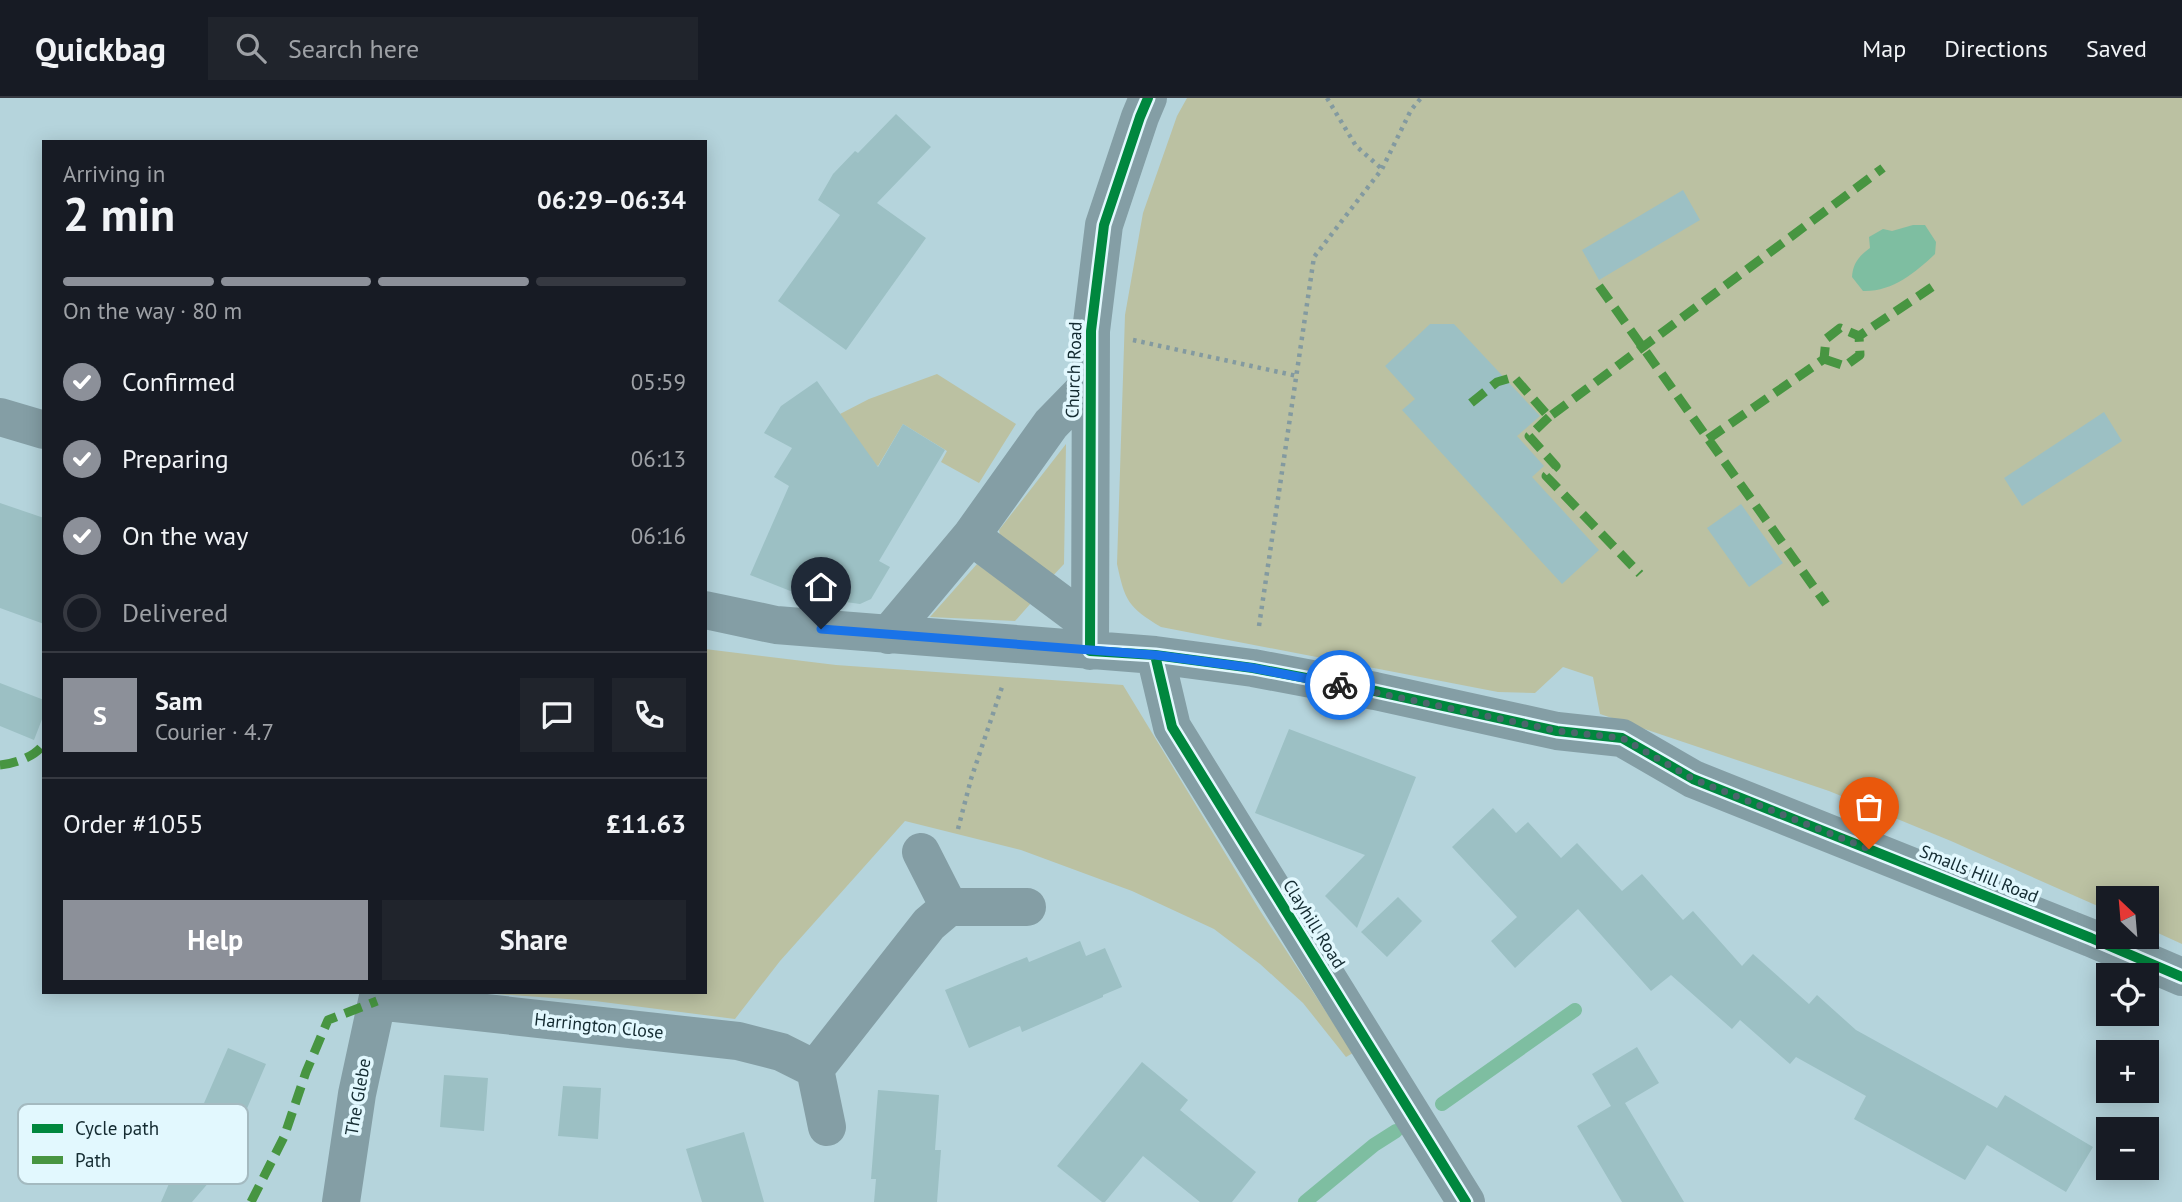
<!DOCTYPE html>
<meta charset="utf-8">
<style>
:root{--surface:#171b24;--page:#20242c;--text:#f1f3f6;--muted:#9ea1a6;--line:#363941;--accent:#8c9099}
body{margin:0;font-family:"PT Sans",sans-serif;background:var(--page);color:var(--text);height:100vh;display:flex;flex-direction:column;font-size:26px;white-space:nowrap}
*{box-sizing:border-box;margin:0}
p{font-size:23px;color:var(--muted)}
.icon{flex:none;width:38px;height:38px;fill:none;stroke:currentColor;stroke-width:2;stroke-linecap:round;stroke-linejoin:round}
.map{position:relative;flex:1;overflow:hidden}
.drawer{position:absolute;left:42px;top:42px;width:665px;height:854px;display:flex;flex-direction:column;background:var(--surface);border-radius:0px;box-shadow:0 4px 18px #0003}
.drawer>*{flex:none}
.needle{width:46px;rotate:334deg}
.tools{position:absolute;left:2096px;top:788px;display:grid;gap:14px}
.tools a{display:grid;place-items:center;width:63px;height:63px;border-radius:0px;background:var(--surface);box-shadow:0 4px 18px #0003;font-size:35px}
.pin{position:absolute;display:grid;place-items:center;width:60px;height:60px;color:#fff;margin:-72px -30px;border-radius:50% 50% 50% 0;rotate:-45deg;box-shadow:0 0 7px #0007}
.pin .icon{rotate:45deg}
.courier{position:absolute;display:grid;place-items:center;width:70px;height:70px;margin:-35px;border:5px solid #1a73e8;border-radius:50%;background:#fff;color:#222;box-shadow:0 2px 9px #0007}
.summary em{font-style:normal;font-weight:600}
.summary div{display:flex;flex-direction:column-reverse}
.summary{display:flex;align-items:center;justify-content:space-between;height:119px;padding:0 21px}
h1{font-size:46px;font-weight:600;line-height:52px}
.bar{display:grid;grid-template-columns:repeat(4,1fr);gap:10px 7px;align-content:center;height:84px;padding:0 21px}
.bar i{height:9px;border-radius:5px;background:var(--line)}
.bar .selected{background:var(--accent)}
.bar p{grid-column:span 4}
.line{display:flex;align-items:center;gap:18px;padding:0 21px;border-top:2px solid var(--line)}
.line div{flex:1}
.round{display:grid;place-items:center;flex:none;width:74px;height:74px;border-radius:0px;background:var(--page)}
ol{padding:0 21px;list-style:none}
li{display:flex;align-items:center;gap:21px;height:77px}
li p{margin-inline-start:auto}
li .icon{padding:7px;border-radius:50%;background:var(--accent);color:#fff;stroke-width:4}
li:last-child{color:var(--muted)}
li i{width:38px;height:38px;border:4px solid var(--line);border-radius:50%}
.cta{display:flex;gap:14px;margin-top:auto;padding:14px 21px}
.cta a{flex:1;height:80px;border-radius:0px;background:var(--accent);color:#fff;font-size:28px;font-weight:600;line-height:80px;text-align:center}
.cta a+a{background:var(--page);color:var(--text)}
header{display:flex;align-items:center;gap:42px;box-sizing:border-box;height:98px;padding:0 35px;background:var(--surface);border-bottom:2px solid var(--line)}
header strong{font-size:33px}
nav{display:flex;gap:38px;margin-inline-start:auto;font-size:24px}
.search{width:490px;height:63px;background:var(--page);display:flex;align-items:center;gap:18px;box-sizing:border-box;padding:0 24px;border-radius:0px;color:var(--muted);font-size:26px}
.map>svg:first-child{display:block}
</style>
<header>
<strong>Quickbag</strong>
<div class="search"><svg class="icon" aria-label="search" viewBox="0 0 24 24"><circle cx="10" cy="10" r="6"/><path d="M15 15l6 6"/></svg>Search here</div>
<nav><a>Map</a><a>Directions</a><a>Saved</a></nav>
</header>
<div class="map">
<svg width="2182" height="1104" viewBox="0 0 2182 1104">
<rect width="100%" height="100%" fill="#b5d4dc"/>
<!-- green -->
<path fill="#bbc1a2" d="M1187,0h995v846l-35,-16v-30h-38v13l-158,-70 -122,-50 -229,-77 -7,-37 -30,-10 -28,26 -37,-1 -337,-65c-33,-20 -36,-26 -44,-63l8,-249 18,-102 34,-97z
M937,276l79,50 -37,59 -38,-21 6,-11 -44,-27 -25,42 -33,-20 -5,-32 29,-15z
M1066,346l-2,120 -15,16 -48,-37 -2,-13z
M977,466l54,39 -16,18 -85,-4z
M705,551l131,16 287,20 136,224 94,144 -7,4 -43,-54 -43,-39 -46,-35 -82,-38 -111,-41 -116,-29 -125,140 -45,58 -140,-18 -126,-9h236z"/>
<!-- water -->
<path fill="#7ebea1" d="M1913,127h12l11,17 -1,12c-20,19 -43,38 -72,37l-11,-14c1,-14 7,-21 18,-29l-1,-11 14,-8 9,2z"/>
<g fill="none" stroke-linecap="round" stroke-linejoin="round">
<!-- stream -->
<path stroke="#7ebea1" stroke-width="14" d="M1442,1006l133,-94
M1305,1104l69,-57 22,-14"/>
</g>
<!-- building -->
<path fill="#9cc0c4" d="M896,16l35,33 -54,56 49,35 -80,112 -68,-49 62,-86 -22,-15 15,-26 22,-23 3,2z
M1683,92l17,30 -101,60 -17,-30z
M1430,226h24l86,92 -23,20 27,30 -12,11 67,73 -37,34 -160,-174 13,-11 -30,-33z
M817,283l61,86 25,-43 42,26 -66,111 11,6 -19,32 -11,5 -57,-8 -53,-21 39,-89 -15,-9 18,-29 -28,-15 17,-27z
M2104,314l18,29 -100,65 -18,-28z
M0,405l44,15v106l-44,-16z
M1741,406l42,59 -34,24 -42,-59z
M0,585l44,17v14l-10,26 -34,-14z
M1289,631l127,48 -59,151 -32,-32 40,-41 -110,-42z
M1493,710l23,25 12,-11 33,36 16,-15 45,48 20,-17 41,46 10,-9 49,55 11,-12 56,50 8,-9 39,35 141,78 8,-13 88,52 -27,45 -79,-47 -22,35 -111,-61 12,-23 -70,-39 -6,7 -50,-44 -8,9 -61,-54 -20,16 -73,-82 -63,59 -24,-27 26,-24 -65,-70z
M1398,799l24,24 -35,36 -26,-25z
M1080,843l6,15 19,-8 17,39 -19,8v2l-81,35 -2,-6 -51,22 -24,-58 82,-33 2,5z
M1637,949l22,36 -34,20 59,99h-62l-45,-76 34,-20 -19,-32z
M228,950l38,16 -44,103 -30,35h-31z
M1142,964l46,38 -8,10 76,62 -24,30h-32l-57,-46 -38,46h-3l-45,-36z
M444,977l44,3 -4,53 -44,-4z
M563,988l38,2 -3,51 -40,-3z
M878,992l61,5 -4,55h6l-4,52h-63l2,-23h-5z
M744,1034l20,70h-62l-16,-53z"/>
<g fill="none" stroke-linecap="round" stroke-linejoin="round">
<!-- path -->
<path stroke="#839aa0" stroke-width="4.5" stroke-dasharray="3.5 5" stroke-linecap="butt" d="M1327,0l29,48 26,23
M1133,242l164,36
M1259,528l55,-369 68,-88 29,-59 10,-12
M958,731l13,-50 32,-95"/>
<!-- minor -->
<path stroke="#849ea5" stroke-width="38" d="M0,319l44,13
M971,438l119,89
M705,512l71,15 379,30 98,13 122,23 182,40 65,7 71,41 398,159 91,39
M888,537l83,-99 80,-112 39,-40
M1090,553l1,-320 13,-106 36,-108 8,-19
M1155,557l17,72 294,475
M921,754l28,55
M377,903l361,40 43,11 34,17
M827,1029l-12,-58 114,-145 20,-17h78
M341,1104l16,-108 22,-102"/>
<!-- quiet -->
<path stroke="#479541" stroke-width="9" stroke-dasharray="18 9" stroke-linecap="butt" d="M1599,188l227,318
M1824,261l21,7 15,-11 -1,-19
M1471,305l26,-21 17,-5 35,40 334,-249
M1549,319l-20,19 27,30 -10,10 94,98
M1708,341l116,-80 2,-20 14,-11 19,8 73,-49
M0,667c14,-1 37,-9 44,-22
M251,1104l33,-65 22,-65 22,-52 49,-19"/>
<defs>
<path id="cycleway" d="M1148,0l-8,19 -36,108 -13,106 -1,320 65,4 98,13 122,23 182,40 65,7 71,41 398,159 91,39
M1155,557l17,72 294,475"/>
</defs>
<!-- cycleway casing -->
<use href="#cycleway" stroke="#e2f8fe" stroke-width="15"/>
<!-- cycleway -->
<use href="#cycleway" stroke="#00873e" stroke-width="10"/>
</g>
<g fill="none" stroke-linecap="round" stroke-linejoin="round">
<!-- done -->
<path stroke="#4c666c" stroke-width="7" stroke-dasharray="0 12.6" d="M1340,587l218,46 64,7 71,41 176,70"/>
<!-- route -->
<path stroke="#1a73e8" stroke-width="9" d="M821,531l334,26 98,13 87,17"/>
</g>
<g text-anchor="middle" stroke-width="7" stroke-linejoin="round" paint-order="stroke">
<!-- street labels -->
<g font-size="18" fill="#132a30" stroke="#e2f8fe">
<text transform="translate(1074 272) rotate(-88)" y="6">Church Road</text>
<text transform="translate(1979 776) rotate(22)" y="6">Smalls Hill Road</text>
<text transform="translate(1314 826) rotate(58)" y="6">Clayhill Road</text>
<text transform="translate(599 928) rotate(6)" y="6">Harrington Close</text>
<text transform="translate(358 999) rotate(-80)" y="6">The Glebe</text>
</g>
</g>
<!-- legend -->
<rect x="18" y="1006" width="230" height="80" rx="10" fill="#e2f8fe" stroke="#a4bac0" stroke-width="2"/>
<rect x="32" y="1026" width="31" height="9" fill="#00873e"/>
<rect x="32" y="1058" width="31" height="8" fill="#479541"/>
<g font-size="19" fill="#132a30">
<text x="75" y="1037">Cycle path</text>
<text x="75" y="1069">Path</text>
</g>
</svg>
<div class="tools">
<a><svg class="needle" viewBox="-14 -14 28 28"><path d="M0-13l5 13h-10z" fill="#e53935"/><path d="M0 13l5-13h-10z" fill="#9ea1a6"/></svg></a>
<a><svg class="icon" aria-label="locate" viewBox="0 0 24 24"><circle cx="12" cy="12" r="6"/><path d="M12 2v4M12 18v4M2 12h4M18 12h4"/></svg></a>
<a>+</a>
<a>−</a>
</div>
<div class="pin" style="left:1869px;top:751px;background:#ea580c"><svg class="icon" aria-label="bag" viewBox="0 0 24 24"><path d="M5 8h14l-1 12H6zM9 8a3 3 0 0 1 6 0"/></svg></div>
<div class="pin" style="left:821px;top:531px;background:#1f2937"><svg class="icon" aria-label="home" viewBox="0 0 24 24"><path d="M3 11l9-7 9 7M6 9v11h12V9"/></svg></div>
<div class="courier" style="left:1340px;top:587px"><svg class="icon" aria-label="bike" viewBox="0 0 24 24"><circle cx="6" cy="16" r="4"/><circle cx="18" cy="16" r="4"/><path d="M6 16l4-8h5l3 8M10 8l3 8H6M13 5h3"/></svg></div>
<section class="drawer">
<div class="summary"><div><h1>2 min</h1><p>Arriving in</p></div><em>06:29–06:34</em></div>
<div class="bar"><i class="selected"></i><i class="selected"></i><i class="selected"></i><i></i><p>On the way · 80 m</p></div>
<ol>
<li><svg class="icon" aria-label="check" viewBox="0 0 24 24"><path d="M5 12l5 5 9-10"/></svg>Confirmed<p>05:59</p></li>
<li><svg class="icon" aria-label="check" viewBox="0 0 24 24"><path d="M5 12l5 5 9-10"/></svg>Preparing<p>06:13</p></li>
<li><svg class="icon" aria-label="check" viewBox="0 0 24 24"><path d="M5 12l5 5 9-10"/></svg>On the way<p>06:16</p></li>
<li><i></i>Delivered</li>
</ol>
<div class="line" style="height:126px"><b class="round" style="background:var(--accent);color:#fff">S</b><div><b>Sam</b><p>Courier · 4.7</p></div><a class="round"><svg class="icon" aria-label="chat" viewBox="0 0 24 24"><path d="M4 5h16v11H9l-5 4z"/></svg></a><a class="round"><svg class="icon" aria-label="phone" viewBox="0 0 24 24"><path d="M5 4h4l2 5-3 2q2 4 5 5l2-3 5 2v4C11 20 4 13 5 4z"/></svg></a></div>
<div class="line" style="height:91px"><div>Order #1055</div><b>£11.63</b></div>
<div class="cta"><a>Help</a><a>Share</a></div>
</section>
</div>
